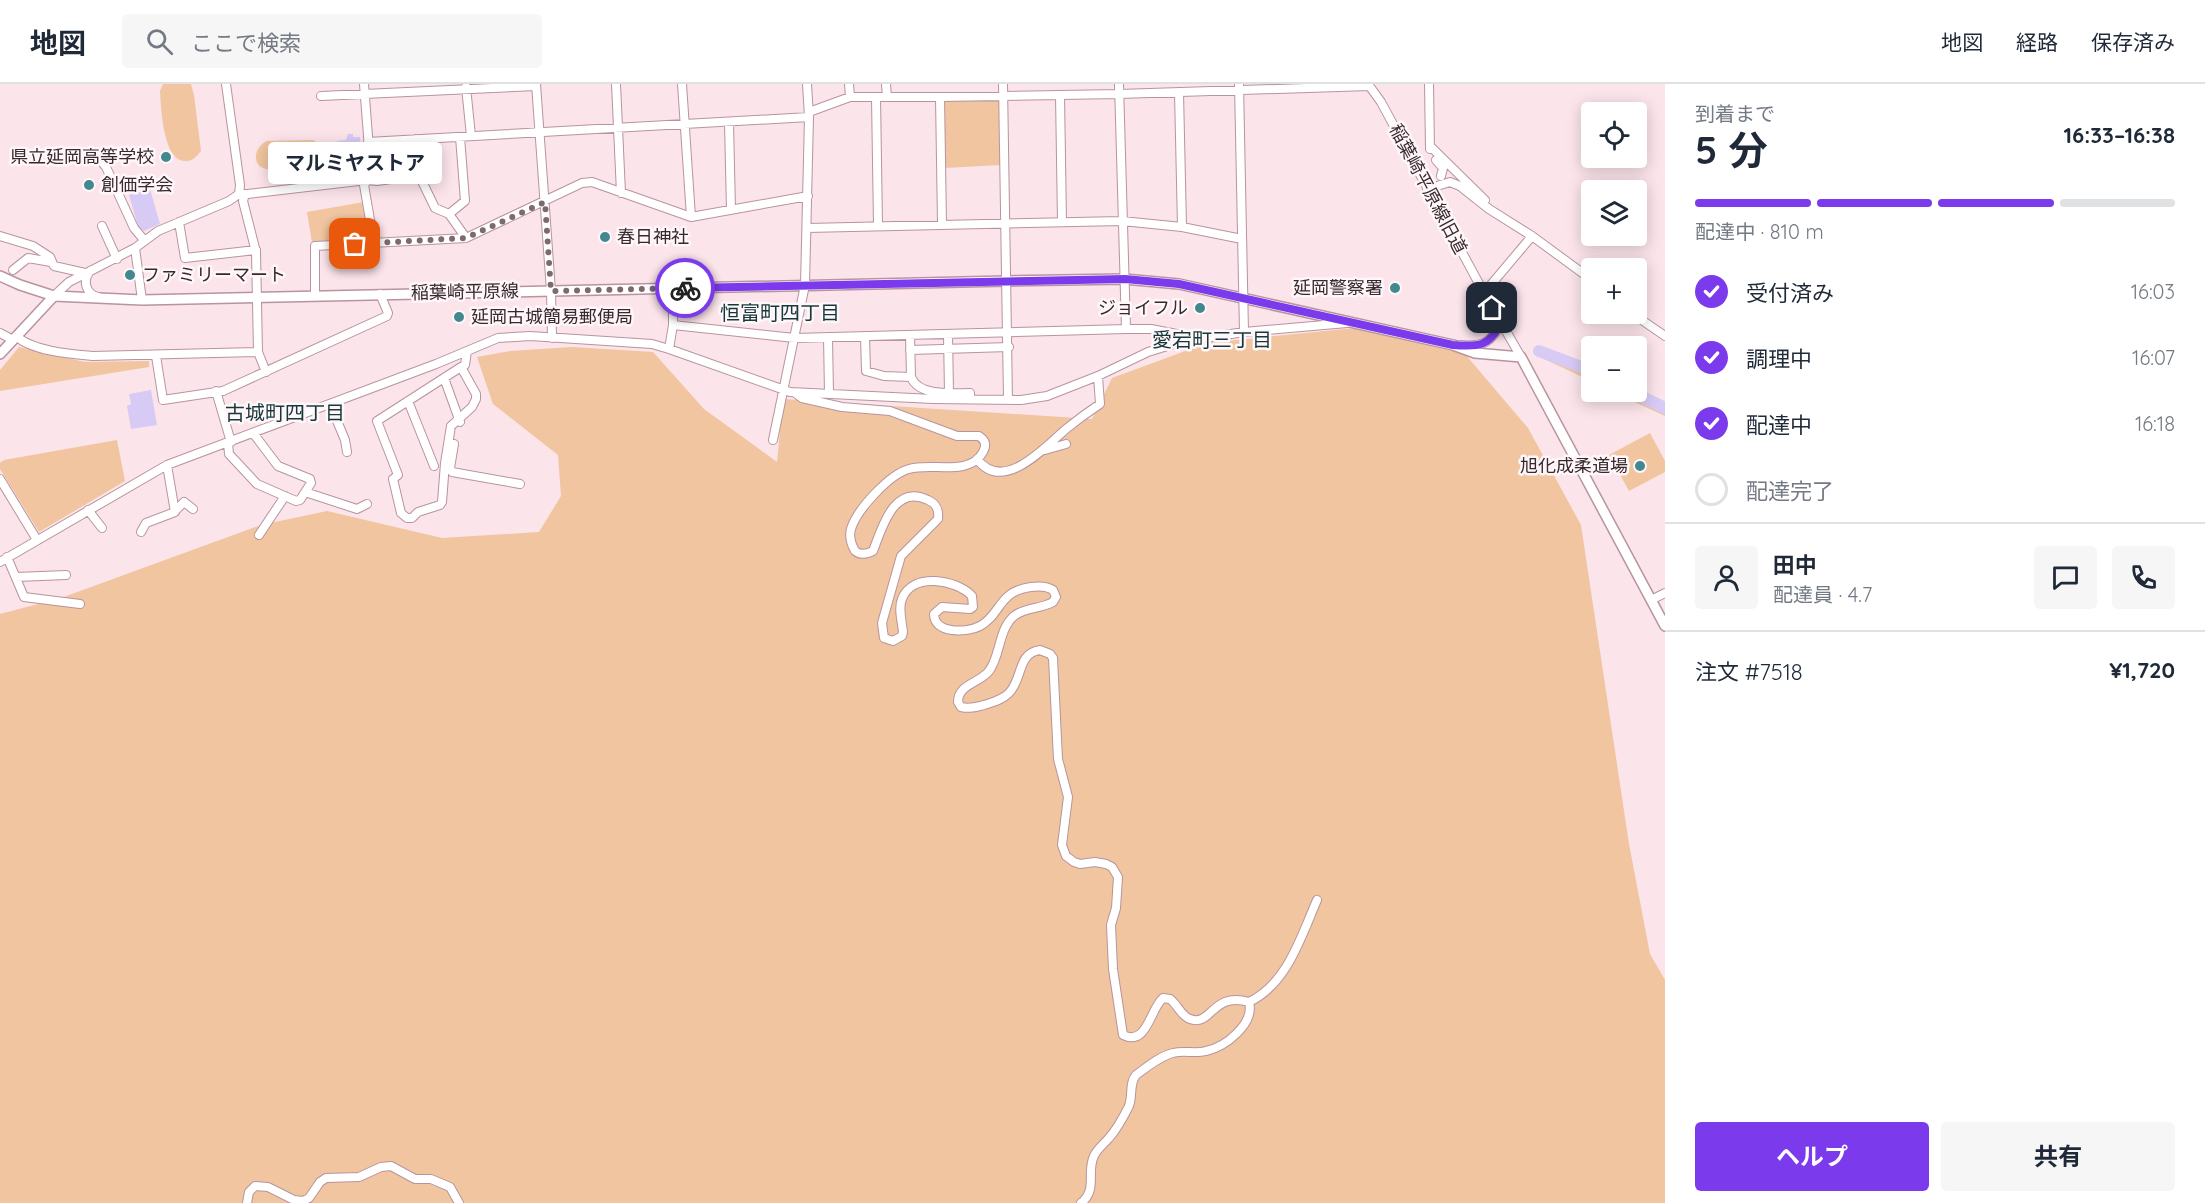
<!DOCTYPE html>
<html lang="ja">
<meta charset="utf-8">
<style>
:root{--surface:#fff;--page:#f6f6f7;--text:#1f2937;--muted:#747a83;--line:#e0e1e3;--accent:#7c3aed}
body{margin:0;font-family:Quicksand,"Noto Sans JP",sans-serif;background:var(--page);color:var(--text);height:100vh;display:flex;flex-direction:column;font-size:22px;white-space:nowrap}
*{box-sizing:border-box;margin:0}
p{font-size:20px;color:var(--muted)}
.icon{flex:none;width:33px;height:33px;fill:none;stroke:currentColor;stroke-width:2;stroke-linecap:round;stroke-linejoin:round}
.map{position:relative;flex:1;overflow:hidden}
.drawer{display:flex;flex-direction:column;background:var(--surface);width:540px}
.drawer>*{flex:none}
.tools{position:absolute;left:1581px;top:18px;display:grid;gap:12px}
.tools a{display:grid;place-items:center;width:66px;height:66px;border-radius:6px;background:var(--surface);box-shadow:0 3px 15px #0003;font-size:30px}
.pin{position:absolute;display:grid;place-items:center;width:51px;height:51px;color:#fff;margin:-26px;border-radius:12px;box-shadow:0 3px 9px #0006}
.courier{position:absolute;display:grid;place-items:center;width:60px;height:60px;margin:-30px;border:4px solid #7c3aed;border-radius:50%;background:#fff;color:#222;box-shadow:0 2px 8px #0007}
.bubble{position:absolute;height:42px;border-radius:6px;background:var(--surface);box-shadow:0 3px 15px #0003;font-size:20px;font-weight:700;line-height:42px;text-align:center}
.overview em{font-style:normal;font-weight:700}
.overview div{display:flex;flex-direction:column-reverse}
.overview{display:flex;align-items:center;justify-content:space-between;height:102px;padding:0 30px}
h1{font-size:39px;font-weight:700;line-height:45px}
.bar{display:grid;grid-template-columns:repeat(4,1fr);gap:9px 6px;align-content:center;height:72px;padding:0 30px}
.bar i{height:8px;border-radius:4px;background:var(--line)}
.bar .current{background:var(--accent)}
.bar p{grid-column:span 4}
.line{display:flex;align-items:center;gap:15px;padding:0 30px;border-top:2px solid var(--line)}
.line div{flex:1}
.round{display:grid;place-items:center;flex:none;width:63px;height:63px;border-radius:6px;background:var(--page)}
ol{padding:0 30px;list-style:none}
li{display:flex;align-items:center;gap:18px;height:66px}
li p{margin-inline-start:auto}
li .icon{padding:6px;border-radius:50%;background:var(--accent);color:#fff;stroke-width:4}
li:last-child{color:var(--muted)}
li i{width:33px;height:33px;border:3px solid var(--line);border-radius:50%}
.primary-button{display:flex;gap:12px;margin-top:auto;padding:12px 30px}
.primary-button a{flex:1;height:69px;border-radius:6px;background:var(--accent);color:#fff;font-size:24px;font-weight:700;line-height:69px;text-align:center}
.primary-button a+a{background:var(--page);color:var(--text)}
header{display:flex;align-items:center;gap:36px;box-sizing:border-box;height:84px;padding:0 30px;background:var(--surface);border-bottom:2px solid var(--line)}
header strong{font-size:28px}
nav{display:flex;gap:33px;margin-inline-start:auto;font-size:21px}
.search{width:420px;height:54px;background:var(--page);display:flex;align-items:center;gap:15px;box-sizing:border-box;padding:0 21px;border-radius:6px;color:var(--muted);font-size:22px}
main{display:flex;flex:1;min-height:0}
.map>svg:first-child{display:block}
</style>
<header>
<strong>地図</strong>
<div class="search"><svg class="icon" aria-label="search" viewBox="0 0 24 24"><circle cx="10" cy="10" r="6"/><path d="M15 15l6 6"/></svg>ここで検索</div>
<nav><a>地図</a><a>経路</a><a>保存済み</a></nav>
</header>
<main>
<div class="map">
<svg width="1665" height="1119" viewBox="0 0 1665 1119">
<rect width="100%" height="100%" fill="#fbe4ea"/>
<!-- green -->
<path fill="#f0c59f" d="M163,0h28l3,11 7,56c-4,5 -8,10 -15,10 -23,1 -25,-53 -26,-70z
M997,15l2,2 2,64 -57,3 -1,-66 2,-2z
M313,56c9,5 10,11 9,21 -3,4 -2,5 -7,6 -9,2 -40,5 -49,2 -16,-4 -11,-23 1,-28z
M364,118l6,38 -58,3 -5,-31z
M1355,244l110,26 63,74 53,97 48,319 21,110 15,26v223h-1665v-589l61,-16 200,-73 66,-14 115,27 97,-6 22,-36 -3,-41 -65,-51 -16,-47 33,-6 62,-4 81,5 51,57 73,53 6,-63 309,20 20,-41 95,-35z
M19,263l66,15 64,-1v6l-149,24v-21z
M1540,269l29,7 22,10v11l-49,-23z
M1637,306l28,13v13l-52,-24h23z
M1650,349l15,28v11l-36,19 -20,-36z
M117,356l8,41 -86,51 -39,-63v-6l4,-3z"/>
<!-- water -->
<path fill="#d7cbf5" d="M348,50h5v3h7l2,35 -22,2 -3,-33 9,-1z
M150,105l10,35 -16,7 -6,-5 -9,-31z
M151,306l6,35 -26,4 -4,-23 4,-2 -2,-10z"/>
<g fill="none" stroke-linecap="round" stroke-linejoin="round">
<!-- river -->
<path stroke="#d7cbf5" stroke-width="12" d="M1539,267l53,20
M1632,308l33,16"/>
<defs>
<path id="minor" d="M226,0l14,101 -1,9
M364,0l7,91 -7,10 10,58
M536,0l15,207 1,47
M616,0l5,109
M682,0l9,133
M849,0l1,13
M886,0l1,13
M1003,0l5,316
M1119,0l7,245
M1239,0l5,248
M1368,0l13,18 103,191 37,64
M1429,0l1,65
M466,3l5,49
M1179,8l3,135
M1060,11l2,127
M321,12l215,-10
M876,13l2,128
M940,13l2,127
M809,28l41,-15h90l179,-3 250,-8
M729,39l2,87
M416,55l6,38
M368,58l441,-25
M1430,62l55,54
M94,69l12,14 28,61 10,12
M1436,76l7,8 -2,8
M1427,105l23,-7 10,4 29,23 43,27 60,44
M245,110l-2,7 13,51 2,100 8,20
M449,130l16,-13 -5,-64
M179,138l6,36 71,-8
M102,142l15,33
M807,144l315,-7 60,6 60,12
M0,152l33,10 17,11 4,9 31,7
M135,164l7,52
M13,186l15,-12 23,4
M90,187c-8,10 -4,23 8,26
M1484,209l48,-57
M54,212l15,-14 66,-34 23,-17 71,-30 10,-7h9l119,-14 10,1 42,-6 16,33 14,6 17,24
M315,212v-50l151,-8 116,-55 10,-1 99,35 117,-21
M1633,230l32,22
M673,241l121,13 332,-9h25l41,8
M0,249l13,7
M948,250l1,59
M16,252c16,15 55,18 77,20l165,-4
M865,252l1,35 18,5 27,1 -1,-42
M828,253l1,57
M1460,261c22,2 32,-2 41,-23
M669,265l4,-24v-37
M910,266l99,-3
M156,272l7,44 60,-9 164,-75 1,-3 -8,-19
M461,283l-84,54 21,54 -5,4 8,34 6,5h5l6,-6 22,-7 2,-3 3,-39 6,-37 21,-19 4,-8v-5l-15,-27 4,-2 2,-14
M911,293c8,20 42,16 59,16v6
M444,294l16,44
M216,307l15,51
M795,309l7,5 40,9 48,4 67,25h22c6,4 8,9 4,16 -13,25 -52,10 -74,17 -19,5 -52,40 -58,60 -2,7 0,15 4,22 5,4 12,3 18,0 9,-23 21,-68 55,-51 9,4 11,10 10,19l-37,37 -19,67 2,15 9,3 9,-5 1,-4c-1,-10 -5,-24 -1,-33 10,-27 54,-20 70,-3l1,11 -3,2 -28,-2 -8,7c0,20 33,19 46,12 21,-11 18,-35 51,-39 7,-1 16,-1 22,3l3,7 -3,5c-12,7 -28,5 -39,14 -16,14 -13,39 -25,55 -9,12 -31,13 -31,31l3,5c9,2 15,0 23,-2 9,-3 18,-5 25,-12 14,-14 8,-40 31,-43l10,4 3,4 5,101 10,38 -6,48 4,11 8,6 6,2 15,-2 11,2 6,3 6,10 -2,31 -5,17 2,44 10,66c24,12 27,-26 40,-37l7,1c8,6 11,17 20,20 22,8 22,-28 59,-17 6,22 -24,45 -43,49 -11,3 -22,-1 -33,2 -13,3 -26,14 -37,22 -7,8 -3,20 -7,31 -5,10 -12,23 -20,32 -5,6 -12,11 -15,18 -8,16 4,34 -13,47
M408,317l26,65
M330,320l15,36 2,12
M773,356l32,-155 4,-168 -2,-33
M228,359l1,11 28,30 39,17 4,-1 11,-17 -1,-4 -32,-13 -25,-33
M454,360l-4,24 2,4 68,12
M1045,366l21,-6
M977,375c26,35 67,-11 89,-30 11,-9 22,-17 34,-25l-2,-28
M0,395l37,61
M305,408l52,17 10,-5
M88,426l14,18
M175,427l9,-9 9,7
M141,448l5,-9 29,-11 -8,-47
M259,451l26,-39
M7,473l17,40 56,7
M0,478l167,-97 269,-101 62,-26 32,-2 122,8 17,5 121,43 143,7 88,1 26,-4 51,-20 50,-24 32,-10 64,-10 103,-9
M16,493l50,-2
M1651,516l14,-7
M1249,918c38,-18 52,-65 68,-102
M247,1119l2,-11 6,-6 13,1 26,13 9,1 6,-3 11,-16 6,-4 33,-1 22,-10 10,-1 24,13h16l19,8 9,16"/>
<path id="major" d="M0,192l20,9 34,11 88,4 865,-19 117,-2 55,5 274,61 22,8 46,4 144,269
M0,270l54,-58"/>
</defs>
<!-- minor casing -->
<use href="#minor" stroke="#b8949e" stroke-width="10"/>
<!-- major casing -->
<use href="#major" stroke="#b8949e" stroke-width="12"/>
<!-- minor -->
<use href="#minor" stroke="#fff" stroke-width="8"/>
<!-- major -->
<use href="#major" stroke="#fff" stroke-width="9"/>
</g>
<g fill="none" stroke-linecap="round" stroke-linejoin="round">
<!-- done -->
<path stroke="#7c6a6f" stroke-width="6" stroke-dasharray="0 10.8" d="M355,160l111,-6 79,-36 6,89 134,-3"/>
<!-- route -->
<path stroke="#7c3aed" stroke-width="8" d="M685,204l440,-9 54,5 274,61c25,2 37,2 48,-23l-9,-14"/>
</g>
<!-- markers -->
<g fill="#41888f" stroke="#fef6f8" stroke-width="2">
<circle cx="166" cy="73" r="6"/>
<circle cx="89" cy="101" r="6"/>
<circle cx="605" cy="153" r="6"/>
<circle cx="130" cy="191" r="6"/>
<circle cx="1395" cy="204" r="6"/>
<circle cx="1200" cy="224" r="6"/>
<circle cx="459" cy="233" r="6"/>
<circle cx="1640" cy="382" r="6"/>
</g>
<g text-anchor="middle" stroke-width="5" stroke-linejoin="round" paint-order="stroke">
<!-- poi labels -->
<g font-size="18" fill="#37292d" stroke="#fef6f8" text-anchor="end">
<text x="154" y="79">県立延岡高等学校</text>
<text x="101" y="107" text-anchor="start">創価学会</text>
<text x="617" y="159" text-anchor="start">春日神社</text>
<text x="142" y="197" text-anchor="start">ファミリーマート</text>
<text x="1383" y="210">延岡警察署</text>
<text x="1188" y="230">ジョイフル</text>
<text x="471" y="239" text-anchor="start">延岡古城簡易郵便局</text>
<text x="1628" y="388">旭化成柔道場</text>
</g>
<!-- street labels -->
<g font-size="18" fill="#37292d" stroke="#fef6f8">
<text transform="translate(1428 105) rotate(62)" y="6">稲葉崎平原線旧道</text>
<text transform="translate(465 208) rotate(-1)" y="6">稲葉崎平原線</text>
</g>
<!-- neighbourhood labels -->
<g font-size="20" fill="#15383b" stroke="#fef6f8">
<text x="780" y="236">恒富町四丁目</text>
<text x="1212" y="263">愛宕町三丁目</text>
<text x="285" y="336">古城町四丁目</text>
</g>
</g>
</svg>
<div class="tools">
<a><svg class="icon" aria-label="locate" viewBox="0 0 24 24"><circle cx="12" cy="12" r="6"/><path d="M12 2v4M12 18v4M2 12h4M18 12h4"/></svg></a>
<a><svg class="icon" aria-label="layers" viewBox="0 0 24 24"><path d="M12 4l9 5-9 5-9-5zM3 14l9 5 9-5"/></svg></a>
<a>+</a>
<a>−</a>
</div>
<div class="pin" style="left:355px;top:160px;background:#ea580c"><svg class="icon" aria-label="bag" viewBox="0 0 24 24"><path d="M5 8h14l-1 12H6zM9 8a3 3 0 0 1 6 0"/></svg></div>
<div class="pin" style="left:1492px;top:224px;background:#1f2937"><svg class="icon" aria-label="home" viewBox="0 0 24 24"><path d="M3 11l9-7 9 7M6 9v11h12V9"/></svg></div>
<div class="courier" style="left:685px;top:204px"><svg class="icon" aria-label="bike" viewBox="0 0 24 24"><circle cx="6" cy="16" r="4"/><circle cx="18" cy="16" r="4"/><path d="M6 16l4-8h5l3 8M10 8l3 8H6M13 5h3"/></svg></div>
<div class="bubble" style="left:268px;top:58px;width:174px">マルミヤストア</div>
</div>
<section class="drawer">
<div class="overview"><div><h1>5 分</h1><p>到着まで</p></div><em>16:33–16:38</em></div>
<div class="bar"><i class="current"></i><i class="current"></i><i class="current"></i><i></i><p>配達中 · 810 m</p></div>
<ol>
<li><svg class="icon" aria-label="check" viewBox="0 0 24 24"><path d="M5 12l5 5 9-10"/></svg>受付済み<p>16:03</p></li>
<li><svg class="icon" aria-label="check" viewBox="0 0 24 24"><path d="M5 12l5 5 9-10"/></svg>調理中<p>16:07</p></li>
<li><svg class="icon" aria-label="check" viewBox="0 0 24 24"><path d="M5 12l5 5 9-10"/></svg>配達中<p>16:18</p></li>
<li><i></i>配達完了</li>
</ol>
<div class="line" style="height:108px"><a class="round"><svg class="icon" aria-label="person" viewBox="0 0 24 24"><circle cx="12" cy="8" r="4"/><path d="M4 21q1-7 8-7t8 7"/></svg></a><div><b>田中</b><p>配達員 · 4.7</p></div><a class="round"><svg class="icon" aria-label="chat" viewBox="0 0 24 24"><path d="M4 5h16v11H9l-5 4z"/></svg></a><a class="round"><svg class="icon" aria-label="phone" viewBox="0 0 24 24"><path d="M5 4h4l2 5-3 2q2 4 5 5l2-3 5 2v4C11 20 4 13 5 4z"/></svg></a></div>
<div class="line" style="height:78px"><div>注文 #7518</div><b>¥1,720</b></div>
<div class="primary-button"><a>ヘルプ</a><a>共有</a></div>
</section>
</main>
